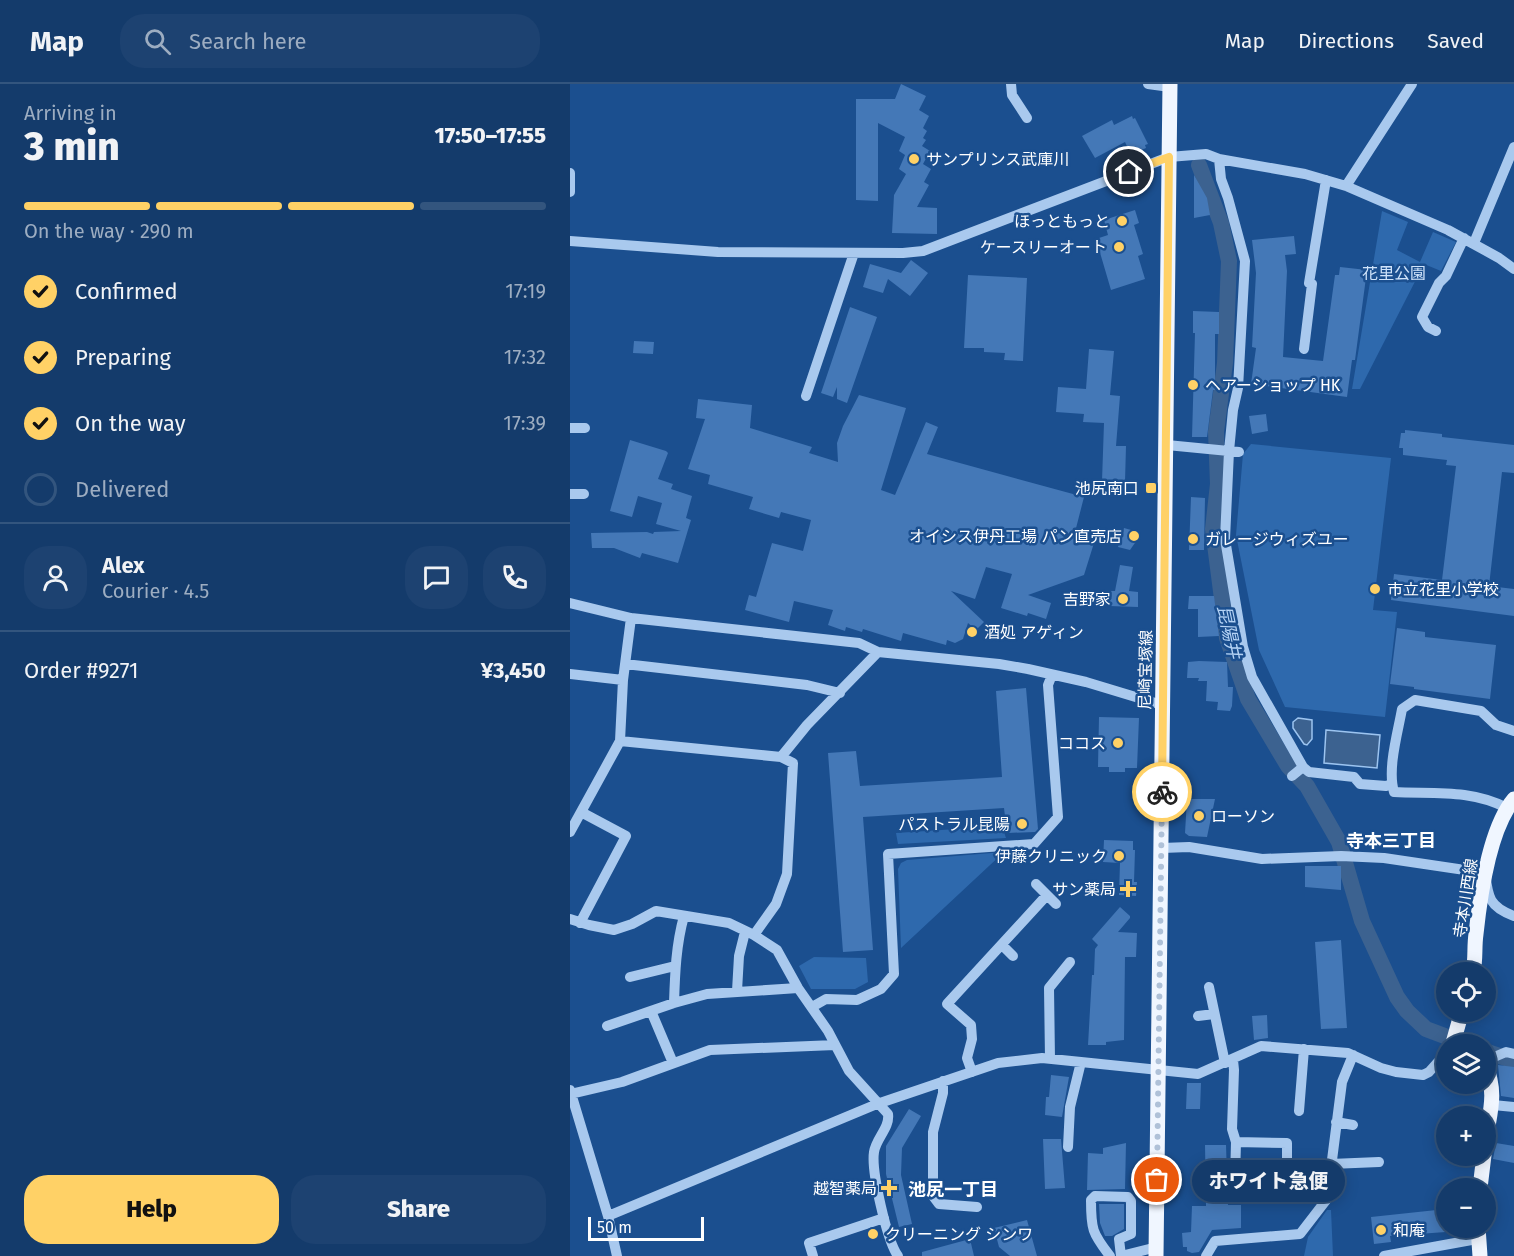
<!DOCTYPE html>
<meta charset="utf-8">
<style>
:root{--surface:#143b6b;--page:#1d4271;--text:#f1f3f6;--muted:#9dadc1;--line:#33557e;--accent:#ffd166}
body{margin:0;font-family:"Fira Sans","Noto Sans JP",sans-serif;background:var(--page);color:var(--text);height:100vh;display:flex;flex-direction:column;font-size:22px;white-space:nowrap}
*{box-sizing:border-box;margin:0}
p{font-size:20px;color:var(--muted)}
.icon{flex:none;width:33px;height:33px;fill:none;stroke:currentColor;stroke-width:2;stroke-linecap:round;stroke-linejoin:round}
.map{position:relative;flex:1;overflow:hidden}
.side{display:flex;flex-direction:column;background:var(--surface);width:570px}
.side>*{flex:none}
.fabs{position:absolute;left:866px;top:878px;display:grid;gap:12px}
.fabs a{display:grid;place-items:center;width:60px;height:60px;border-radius:50%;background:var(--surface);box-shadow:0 3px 15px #0003,0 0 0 2px var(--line);font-size:30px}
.scale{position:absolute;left:18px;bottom:15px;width:116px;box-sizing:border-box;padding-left:6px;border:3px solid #fff;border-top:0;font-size:16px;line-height:21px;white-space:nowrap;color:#fff;-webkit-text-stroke:4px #1b4f8f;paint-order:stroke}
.pin{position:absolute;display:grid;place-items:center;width:51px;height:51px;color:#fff;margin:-26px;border:3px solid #fff;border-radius:50%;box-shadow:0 2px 6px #0007}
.courier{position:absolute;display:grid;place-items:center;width:60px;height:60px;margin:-30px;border:4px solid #ffd166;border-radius:50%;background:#fff;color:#222;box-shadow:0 2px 8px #0007}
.bubble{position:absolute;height:42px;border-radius:21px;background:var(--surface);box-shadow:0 3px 15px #0003,0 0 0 2px var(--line);font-size:20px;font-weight:800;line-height:42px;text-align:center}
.head em{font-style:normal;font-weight:800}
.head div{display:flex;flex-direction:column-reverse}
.head{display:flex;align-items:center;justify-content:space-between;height:102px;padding:0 24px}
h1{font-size:39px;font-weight:800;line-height:45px}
.bar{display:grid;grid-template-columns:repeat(4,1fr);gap:9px 6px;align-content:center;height:72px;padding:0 24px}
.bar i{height:8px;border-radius:4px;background:var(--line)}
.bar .selected{background:var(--accent)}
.bar p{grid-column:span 4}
.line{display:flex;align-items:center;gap:15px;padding:0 24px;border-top:2px solid var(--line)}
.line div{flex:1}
.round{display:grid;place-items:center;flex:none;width:63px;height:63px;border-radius:24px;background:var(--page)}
ol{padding:0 24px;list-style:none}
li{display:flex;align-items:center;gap:18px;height:66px}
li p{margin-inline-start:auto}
li .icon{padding:6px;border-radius:50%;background:var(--accent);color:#111;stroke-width:4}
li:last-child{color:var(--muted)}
li i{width:33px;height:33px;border:3px solid var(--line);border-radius:50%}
.button{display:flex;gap:12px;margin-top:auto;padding:12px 24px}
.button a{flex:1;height:69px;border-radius:24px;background:var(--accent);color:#111;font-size:24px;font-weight:800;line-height:69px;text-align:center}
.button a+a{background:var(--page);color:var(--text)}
header{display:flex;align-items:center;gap:36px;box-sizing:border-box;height:84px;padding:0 30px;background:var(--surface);border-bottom:2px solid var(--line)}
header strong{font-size:28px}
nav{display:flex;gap:33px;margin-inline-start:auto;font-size:21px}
.search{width:420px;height:54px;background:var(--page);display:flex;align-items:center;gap:15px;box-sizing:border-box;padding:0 21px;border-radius:24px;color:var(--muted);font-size:22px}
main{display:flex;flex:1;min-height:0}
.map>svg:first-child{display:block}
</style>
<header>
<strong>Map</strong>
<div class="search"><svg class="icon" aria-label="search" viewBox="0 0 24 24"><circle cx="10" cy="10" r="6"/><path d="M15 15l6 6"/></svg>Search here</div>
<nav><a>Map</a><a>Directions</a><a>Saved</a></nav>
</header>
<main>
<section class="side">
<div class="head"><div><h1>3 min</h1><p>Arriving in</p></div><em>17:50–17:55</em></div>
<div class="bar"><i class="selected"></i><i class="selected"></i><i class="selected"></i><i></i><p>On the way · 290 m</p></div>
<ol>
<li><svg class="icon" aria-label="check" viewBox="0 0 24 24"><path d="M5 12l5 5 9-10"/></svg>Confirmed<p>17:19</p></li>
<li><svg class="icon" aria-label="check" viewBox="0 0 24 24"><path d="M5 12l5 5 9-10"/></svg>Preparing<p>17:32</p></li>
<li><svg class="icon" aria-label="check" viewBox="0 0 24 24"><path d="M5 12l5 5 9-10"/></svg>On the way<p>17:39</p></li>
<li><i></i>Delivered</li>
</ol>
<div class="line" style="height:108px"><a class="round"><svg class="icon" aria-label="person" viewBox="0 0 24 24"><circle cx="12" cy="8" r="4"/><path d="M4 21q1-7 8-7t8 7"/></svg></a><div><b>Alex</b><p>Courier · 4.5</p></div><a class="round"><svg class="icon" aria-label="chat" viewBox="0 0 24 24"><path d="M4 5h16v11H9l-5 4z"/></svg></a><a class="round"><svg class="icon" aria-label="phone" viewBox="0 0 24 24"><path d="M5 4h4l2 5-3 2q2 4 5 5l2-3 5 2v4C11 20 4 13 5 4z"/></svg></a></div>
<div class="line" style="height:78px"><div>Order #9271</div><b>¥3,450</b></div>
<div class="button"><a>Help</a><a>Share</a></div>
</section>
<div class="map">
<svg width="944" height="1172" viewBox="0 0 944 1172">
<rect width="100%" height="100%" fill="#1b4f8f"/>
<!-- green -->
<path fill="#2e69ad" d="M812,127l26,11 -11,28 23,12 13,-30 23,10 -15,29 -17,-7 -64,125h-8z
M681,360l140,14 -18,152 24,2 -12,105 -100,-10 -26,-57 -23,-115 7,-81z
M432,742l4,12 -108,6 -2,-11z
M434,768l-103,96 -3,-79 3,-6 6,-3z
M244,873l52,1 2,24 -13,7h-44l-12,-23z
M757,1126h4l2,46h-29l4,-19z"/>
<!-- water -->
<path fill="#3c6290" stroke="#9cc4f0" stroke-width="1.5" d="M728,634l14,2v19l-5,6 -3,-1 -11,-16v-6z
M756,646l54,5 -3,33 -53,-5z"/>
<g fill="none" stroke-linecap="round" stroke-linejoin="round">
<!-- canal -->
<path stroke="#3c6290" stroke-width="16" d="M629,81l22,58 8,38 -4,102 -9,69 2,52 -5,45 14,109 21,61 40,67 19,20 32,56 23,79 35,76 10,14 19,18 24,9
M915,967l29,10"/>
</g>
<!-- building -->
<path fill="#4478b7" d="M331,0l25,12 -7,14 10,6 -6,12 4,3 -4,7 3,2 -4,6 8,5 -7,13 8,5 -7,13 5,3 -12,22 20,1v26l-45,-1 2,-38 12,-21 -7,-5 6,-14 -6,-4 6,-14 -27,-14v78l-22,-1v-101h39z
M562,32l1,3 2,-1 13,26 -3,1 1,3 -15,7 -6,-13 -30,16 -13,-22 30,-16 2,5z
M624,91l13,23 3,17 -16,3z
M565,126l4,13 -5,2 9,29 -5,2 7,23 -34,11 -15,-51 12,-4 -4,-15z
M724,152l2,18 -11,1 2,16 -4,86 40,4 12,-86h4l1,-8 27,3 -12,90h-3l-5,37 -96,-13 5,-36 -4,-1 4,-74 -4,-33z
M341,176l17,13 -18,23 -22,-17 -5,14 -20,-6 7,-23 31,9z
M398,191l59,3 -4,83 -19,-1 1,-7 -21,-1v-4h-20z
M280,223l27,10 -30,86 -10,-4v-12l-4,10 -12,-4z
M623,227l26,1v22h-4v56h-2l-6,47h-15l3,-104h-2z
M64,257l20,1 -1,12 -20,-1z
M519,265l25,2 -4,44 10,1 -4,50h10l-1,36 -23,-1 2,-58 -21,-1 1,-8 -28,-2 2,-25 28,2z
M289,311l47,13 -25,82 14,5 31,-73 12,5 -11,27 157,43 -10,39 20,7 -10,32 -56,20 23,8 -5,16 -18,-6 -1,3 -26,-8 11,-34 -26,-7 -11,32 -24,-8 33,31 -8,8 -8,-7 -5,16 -8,4 -8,-3 -1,5 -43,-12 -2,8 -38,-12 -1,3 -16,-5 -1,4 -17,-6 5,-15 -39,-9 -5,21 -44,-12 4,-15 7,2 16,-54 31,8 8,-31 -30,-8 -2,6 -30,-9 4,-12 -45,-13 2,-9 -22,-6 17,-50 -9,-1 2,-19 54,6 -2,23 62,19 -3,6 29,9 -1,-19 6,-17z
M696,330l2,17 -16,3 -3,-18z
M835,346l37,4v3l72,8v28l-12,-1 -13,114 25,3v27l-123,-16 3,-26 48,6 14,-114 -10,-1 1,-5 -44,-5v-7h-4l2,-15h4z
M60,356l36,11 2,2 -10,26 15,5 -2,5 21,7 -6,22 5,2 -13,43 -36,-10 -2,5 -26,-10h-22l-1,-15 56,-1 6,2 1,-2 27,-1 -25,-7 6,-21 -24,-7 -6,21 -22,-6z
M621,413l14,1 -1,52h-15z
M554,444l14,4 -1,8 -7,10 -12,-3z
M550,481l13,2 -4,24 9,1v15l-29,-1v-15h6z
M619,512h25l5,40 -21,1v-28h-10z
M827,544l28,4v5l71,8 -6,54 -76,-10v-2l-24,-3z
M629,577l28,1 1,25h5l-1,19 -2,5 -13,-1 1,-8 -12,-1 1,-20h-9l1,-3h-12l1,-16z
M456,604l12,141 -3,3 -28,1 -3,-25 -141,9 10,133 -30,2 -15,-199 28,-2 4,35 142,-9 -6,-86z
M529,633l40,1 -2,50h-12v4h-16v-5h-11z
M617,715h28l-8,38 -18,-1 -4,-3z
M534,756l29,1v9h2l-1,32h3l-1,14 -17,-1 1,-32 -17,-1z
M735,782h36v24l-36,-3z
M550,823l10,9v2l-12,14 19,1 -1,24h-11l-1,83 -18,2v3h-18l4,-70h2l1,-26 3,-4 -6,-6z
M771,856l6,88 -26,1 -6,-87z
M697,931l1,23 -14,2 -2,-24z
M928,981l16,2v31l-13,-2z
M481,991l18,2 -7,40 -17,-2 1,-18h3z
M617,999h14l-1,26h-14z
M339,1025l12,7 -19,32 -1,27 11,49 -13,3 -13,-53v-28z
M473,1055h18l4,49 -20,1z
M556,1059l-1,46 -38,1 1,-37 15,1v-6z
M926,1059l18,3v17l-21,-4z
M635,1061h21l2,60h13v23l-29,2 -13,22 -7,1 -5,-2v-4h-4l-1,-14 9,-1 1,-26h14z
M529,1120h25v25l-12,7h-7l-5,-13z
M876,1125v23l-56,4 1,6 -17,2 -3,-27z
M457,1136l10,36h-27l-11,-9 -5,-19z
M400,1155l4,17h-52v-4z"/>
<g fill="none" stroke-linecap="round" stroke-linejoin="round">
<!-- minor -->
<path stroke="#a9c9ee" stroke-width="10" d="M441,0l1,11 15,23
M578,0l22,3
M649,75l2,20 7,19 17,63 -7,127 -5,22 -4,41 -4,88 18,108 9,30 51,90 6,5 45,5 6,7 26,2 6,-2
M0,89v19
M776,102l66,-102
M0,157l148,11 185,1 20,-2 246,-94 37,-3 13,5 86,15 41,12 102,44 51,28 15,11
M904,159l40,-96
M866,247l-8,-4 -6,-10 17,-34 7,-7 18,-38
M734,265l8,-65 -3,-1 17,-103
M236,312l48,-143
M0,344h15
M597,361l72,7
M0,410h14
M0,519l61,15 228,25 19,9 121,12 29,5 58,13 76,23
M55,580l182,21 33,8
M0,590l53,6
M50,657l3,-61 8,-62
M722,692l11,-9
M937,724c-36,-19 -74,-14 -113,-16 -7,-23 4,-60 8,-83l13,-9 66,11 15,14 18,6
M0,748l50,-91 161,16 26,-32 71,-73
M592,764l27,-1 73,12 79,-3 43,2 101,15c3,24 4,34 29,43
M466,800l20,20
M0,835l19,6 25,5 18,-6 24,-13 73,12 25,12 23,15 21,38 30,43 21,40 39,43c2,14 -12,24 -14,38 -3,19 13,89 24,104
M10,839l46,-87 -45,-24
M184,851l22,-31 11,-30 6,-111 -12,-6
M432,861l11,11
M60,893l45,-11
M639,903l16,76
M167,907l2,-35 6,-24
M104,919c1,-30 2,-58 10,-87
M242,923l14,-8 31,1 24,-11 13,-15 -6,-120 146,-10 24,-27 -10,-132 4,-10
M81,927l22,52
M628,932l16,-2
M37,942l67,-23 33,-9 91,-6
M480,975l-1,-71 21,-26
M663,976l1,10 -2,59 4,13 -1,37 52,1v-37l-51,-1
M915,977l21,-9 8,2
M402,988l-5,-14 5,-19 -1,-14 -24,-21 100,-109
M373,997v12l-10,39v64l6,8 38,3
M0,1006l38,126 9,40
M1,1010l51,-12 88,-32 125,-5
M923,1021l21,2
M729,1027l5,-62
M766,1038l17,3
M498,1063l2,-40 11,-45
M761,1080l48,-2
M38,1132l269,-112 121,-41 44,-5 156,16 63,-28 87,7 33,15 15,4 27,3 6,-3 17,-19
M243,1172l-4,-13 75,-25
M540,1172c-18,-23 -19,-27 -19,-56l4,-4 33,1 3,4v33l-12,5 2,17
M551,1172l36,-9
M636,1172l9,-15 85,-7 27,-35 15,-117 11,-27
M814,1172l93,-17"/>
<!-- major -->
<path stroke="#f0f6ff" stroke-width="15" d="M903,888c3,-13 1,-25 3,-38 4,-38 13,-105 38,-135
M886,960l-3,-1 9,-32
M915,979c13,33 4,50 0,82
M910,1104l4,-33
M908,1143l2,29
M586,1172l14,-1172"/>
</g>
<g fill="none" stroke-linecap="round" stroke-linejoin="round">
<!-- done -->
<path stroke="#afc1d8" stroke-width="6" stroke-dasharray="0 10.8" d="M587,1096l5,-388"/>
<!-- route -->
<path stroke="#ffd166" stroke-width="8" d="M559,88l40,-15 -7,635"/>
</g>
<!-- markers -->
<g fill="#ffd166" stroke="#1b4f8f" stroke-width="2">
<circle cx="344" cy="75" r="6"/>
<circle cx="552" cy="137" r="6"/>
<circle cx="549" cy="163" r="6"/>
<circle cx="623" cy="301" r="6"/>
<rect x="575" y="398" width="12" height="12" rx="3"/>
<circle cx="564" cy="452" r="6"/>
<circle cx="623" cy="455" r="6"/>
<circle cx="805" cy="505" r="6"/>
<circle cx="553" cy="515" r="6"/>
<circle cx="402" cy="548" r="6"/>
<circle cx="548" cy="659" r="6"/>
<circle cx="629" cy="732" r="6"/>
<circle cx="452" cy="740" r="6"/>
<circle cx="549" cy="772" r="6"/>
<path d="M555 796h6v6h6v6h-6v6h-6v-6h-6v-6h6z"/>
<path d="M316 1095h6v6h6v6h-6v6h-6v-6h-6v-6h6z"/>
<circle cx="811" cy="1146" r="6"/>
<circle cx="303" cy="1150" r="6"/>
</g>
<g text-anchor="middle" stroke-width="5" stroke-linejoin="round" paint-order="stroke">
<!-- poi labels -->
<g font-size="16" fill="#fff" stroke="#1b4f8f" text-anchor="end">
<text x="356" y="81" text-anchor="start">サンプリンス武庫川</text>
<text x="540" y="143">ほっともっと</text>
<text x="537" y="169">ケースリーオート</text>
<text x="635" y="307" text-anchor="start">ヘアーショップ HK</text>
<text x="569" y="410">池尻南口</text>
<text x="552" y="458">オイシス伊丹工場 パン直売店</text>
<text x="635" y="461" text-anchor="start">ガレージウィズユー</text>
<text x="817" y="511" text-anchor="start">市立花里小学校</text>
<text x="541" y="521">吉野家</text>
<text x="414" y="554" text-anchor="start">酒処 アゲィン</text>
<text x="536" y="665">ココス</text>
<text x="641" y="738" text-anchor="start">ローソン</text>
<text x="440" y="746">パストラル昆陽</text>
<text x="537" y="778">伊藤クリニック</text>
<text x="546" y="811">サン薬局</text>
<text x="307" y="1110">越智薬局</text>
<text x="823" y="1152" text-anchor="start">和庵</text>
<text x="315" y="1156" text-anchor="start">クリーニング シンワ</text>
</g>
<!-- park labels -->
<g font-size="16" fill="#cfe3fa" stroke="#1b4f8f">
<text x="824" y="195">花里公園</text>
</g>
<!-- street labels -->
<g font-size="16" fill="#fff" stroke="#1b4f8f">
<text transform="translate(575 586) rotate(-89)" y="6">尼崎宝塚線</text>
<text transform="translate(895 814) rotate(-81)" y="6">寺本川西線</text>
</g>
<!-- water labels -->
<g font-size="18" font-style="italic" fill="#b5d3f5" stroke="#1b4f8f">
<text transform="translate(659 548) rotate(78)" y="6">昆陽井</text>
</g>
<!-- neighbourhood labels -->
<g font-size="18" font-weight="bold" fill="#fff" stroke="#1b4f8f">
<text x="821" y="763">寺本三丁目</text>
<text x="383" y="1112">池尻一丁目</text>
</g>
</g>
</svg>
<div class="fabs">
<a><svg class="icon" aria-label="locate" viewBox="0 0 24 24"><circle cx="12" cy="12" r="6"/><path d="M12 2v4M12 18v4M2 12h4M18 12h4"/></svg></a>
<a><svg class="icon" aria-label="layers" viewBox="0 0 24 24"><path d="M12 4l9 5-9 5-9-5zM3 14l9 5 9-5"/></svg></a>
<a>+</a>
<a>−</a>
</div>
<div class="scale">50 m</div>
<div class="pin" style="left:587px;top:1096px;background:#ea580c"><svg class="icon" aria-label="bag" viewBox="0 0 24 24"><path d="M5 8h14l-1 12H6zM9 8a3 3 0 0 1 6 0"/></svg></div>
<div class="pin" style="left:559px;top:88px;background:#1f2937"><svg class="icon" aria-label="home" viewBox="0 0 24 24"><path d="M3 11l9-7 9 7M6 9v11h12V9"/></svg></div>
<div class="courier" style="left:592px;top:708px"><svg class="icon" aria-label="bike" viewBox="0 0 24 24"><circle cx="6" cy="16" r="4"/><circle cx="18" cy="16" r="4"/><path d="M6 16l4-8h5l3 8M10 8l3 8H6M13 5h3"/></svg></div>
<div class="bubble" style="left:622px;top:1076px;width:153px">ホワイト急便</div>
</div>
</main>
